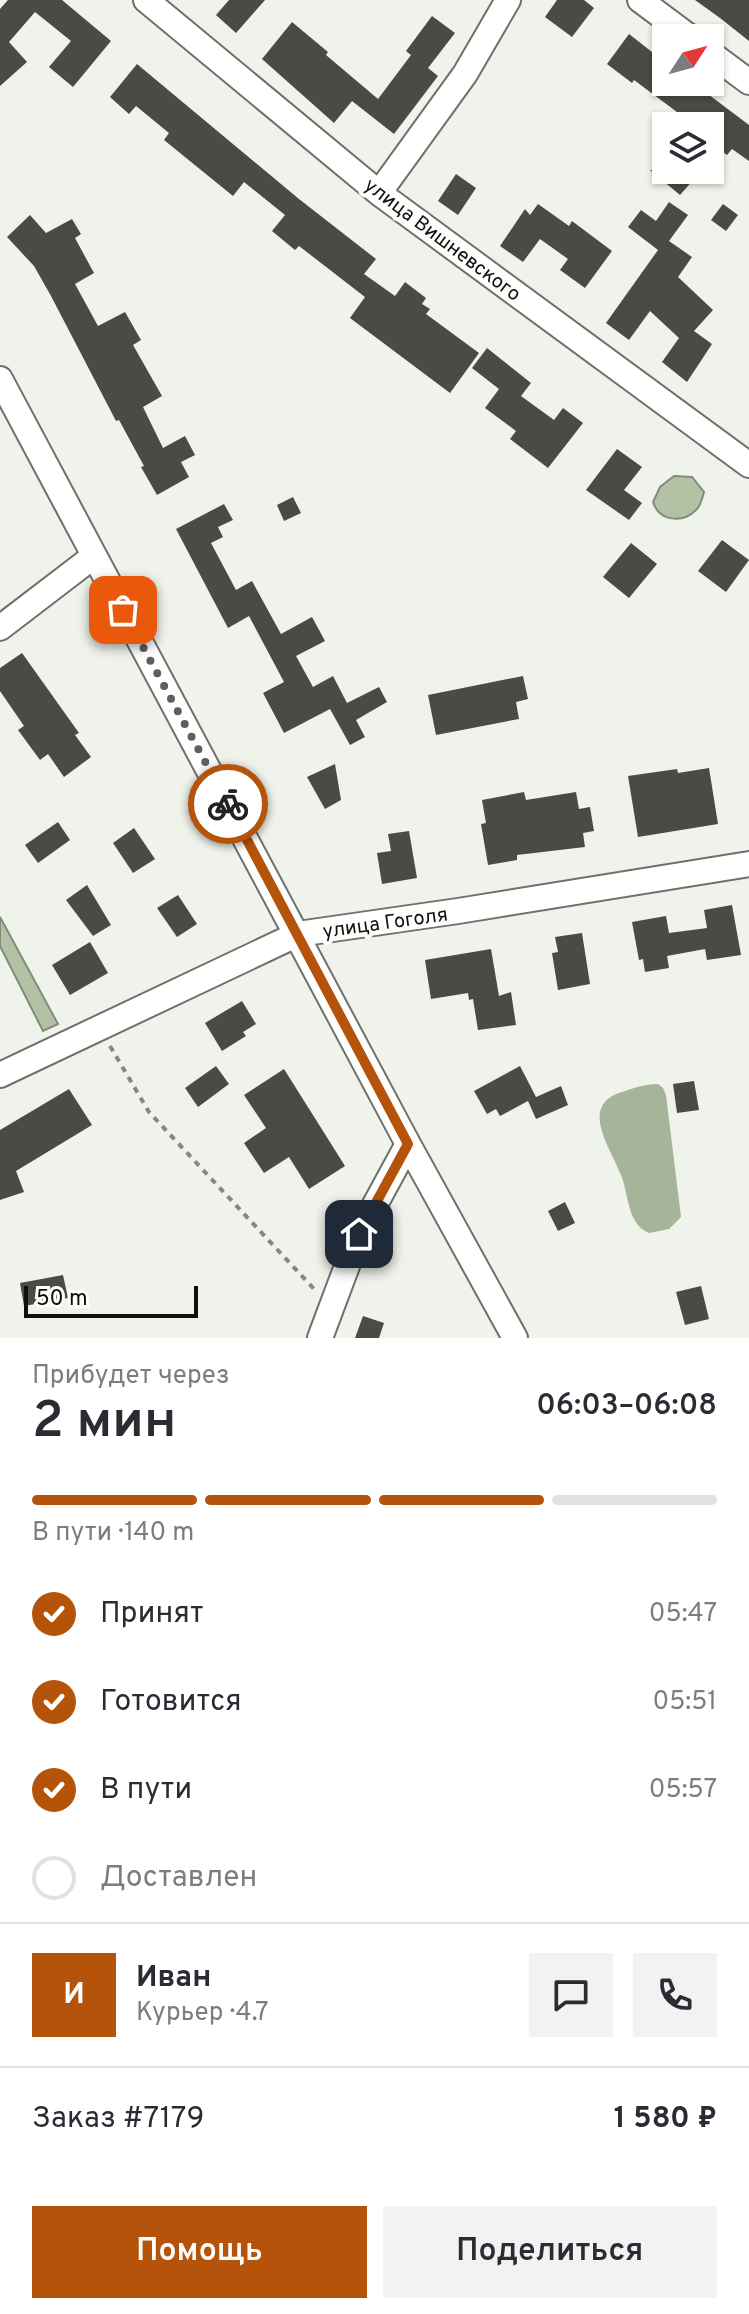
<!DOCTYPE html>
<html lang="ru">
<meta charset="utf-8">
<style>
:root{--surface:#fff;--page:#f2f2f3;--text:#2b2b33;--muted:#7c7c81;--line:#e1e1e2;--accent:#b45309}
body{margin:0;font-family:Overpass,sans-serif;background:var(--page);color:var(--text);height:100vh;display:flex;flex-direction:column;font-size:30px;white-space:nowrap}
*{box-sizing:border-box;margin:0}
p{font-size:26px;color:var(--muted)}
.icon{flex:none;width:44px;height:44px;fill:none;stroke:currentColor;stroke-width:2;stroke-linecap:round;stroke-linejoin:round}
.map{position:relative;height:1338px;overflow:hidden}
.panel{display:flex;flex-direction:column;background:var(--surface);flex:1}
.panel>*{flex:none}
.needle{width:52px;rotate:54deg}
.tools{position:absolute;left:652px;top:24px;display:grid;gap:16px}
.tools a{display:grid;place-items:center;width:72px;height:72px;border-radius:0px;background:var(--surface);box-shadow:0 2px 6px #0004;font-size:40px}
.scale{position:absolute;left:24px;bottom:20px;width:174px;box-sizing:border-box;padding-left:8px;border:4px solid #10110f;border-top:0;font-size:22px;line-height:28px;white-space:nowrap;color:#10110f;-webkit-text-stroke:6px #fefffd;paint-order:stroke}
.pin{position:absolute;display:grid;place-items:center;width:68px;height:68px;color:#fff;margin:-34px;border-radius:16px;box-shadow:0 4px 12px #0006}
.courier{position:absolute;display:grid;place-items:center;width:80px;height:80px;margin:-40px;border:6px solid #b45309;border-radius:50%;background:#fff;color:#222;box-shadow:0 2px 10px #0007}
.head em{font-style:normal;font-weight:600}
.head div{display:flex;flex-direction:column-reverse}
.head{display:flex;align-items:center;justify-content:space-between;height:136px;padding:0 32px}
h1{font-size:52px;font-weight:600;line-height:60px}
.bar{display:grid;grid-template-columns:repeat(4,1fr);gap:12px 8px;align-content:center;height:96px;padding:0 32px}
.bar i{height:10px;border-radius:6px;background:var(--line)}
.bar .selected{background:var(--accent)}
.bar p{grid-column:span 4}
.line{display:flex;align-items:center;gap:20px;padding:0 32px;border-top:2px solid var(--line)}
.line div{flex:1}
.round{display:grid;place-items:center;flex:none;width:84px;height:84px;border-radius:0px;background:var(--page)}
ol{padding:0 32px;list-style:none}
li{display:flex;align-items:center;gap:24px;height:88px}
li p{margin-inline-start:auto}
li .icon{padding:8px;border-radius:50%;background:var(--accent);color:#fff;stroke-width:4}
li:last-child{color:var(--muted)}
li i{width:44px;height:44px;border:4px solid var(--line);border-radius:50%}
.cta{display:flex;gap:16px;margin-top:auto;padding:16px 32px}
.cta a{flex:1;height:92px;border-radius:0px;background:var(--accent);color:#fff;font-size:32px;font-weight:600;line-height:92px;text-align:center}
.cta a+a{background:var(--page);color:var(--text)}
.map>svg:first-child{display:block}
</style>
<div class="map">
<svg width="749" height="1338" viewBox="0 0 749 1338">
<rect width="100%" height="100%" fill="#eff3eb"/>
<!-- forest -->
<path fill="#a6b599" d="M658,1084l5,4 3,7 15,122 -12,12 -20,4c-22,-9 -20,-38 -28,-58 -10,-27 -43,-70 1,-83 12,-4 23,-8 36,-8z"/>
<!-- water -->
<path fill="#b3c1a5" stroke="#828c78" stroke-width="2" d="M674,476l18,1 12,15c-2,6 -3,14 -8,18 -14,14 -37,11 -43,-8l7,-15z
M0,917l58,107 -15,7 -43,-85z"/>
<!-- building -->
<path fill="#494c45" d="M8,0h54l49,41 -38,46 -24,-20 22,-26 -36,-29 -26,30 18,20 -27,24v-77z
M229,0h36l-29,33 -20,-18z
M557,0h27l10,8 -22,29 -27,-20z
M695,0h54v41l-29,-23z
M432,16l23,17 -27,35 10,8 -44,58 -42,-33 -18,22 -72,-64 30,-37 36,30 -2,3 52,44 33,-44 -5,-4z
M629,34l37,29v19h26l57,43v36l-17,-12 -5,6 -16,-12 13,-17h-51l8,-11 -47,-35 -2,3 -25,-19z
M137,64l162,135 77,60 -12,15 31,22 10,-14 21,16 -4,6 8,5 -4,5 53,39 -29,40 -100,-75 15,-21 -66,-51 -4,4 -23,-19 13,-16 -41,-33 -11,14 -69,-56 5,-7 -33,-27 -7,8 -19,-17z
M650,170h52l-22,25z
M456,174l20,14 -18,27 -20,-14z
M669,202l19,13 -19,26 23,16 -14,20 35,33 -19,21 18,13 -25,38 -25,-20 17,-24 -29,-27 -21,29 -23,-17 52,-73 -30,-23 13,-17 15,11z
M538,204l31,22 3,-5 40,30 -27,37 -25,-18 8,-11 -28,-20 -17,23 -23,-16 25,-37 5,6z
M723,204l15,11 -12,16 -15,-11z
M30,215l16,18 26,-14 9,15 -6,4 19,35 -19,11 23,42 27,-14 16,28 -8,5 29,51 -19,11 20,41 22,-12 10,19 -14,7 8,15 -32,18 -16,-28 3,-1 -25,-46 -3,1 -65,-125 -17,-30 -27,-29z
M487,348l44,35 -10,13 33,24 9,-12 20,15 -35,45 -38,-29 6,-8 -31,-23 14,-19 -27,-21z
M617,449l25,18 -18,23 18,13 -13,17 -43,-30z
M293,497l8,16 -17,8 -7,-16z
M224,504l9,16 -15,7 5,10 -12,6 25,47 16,-9 29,53 31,-17 13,24 -29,15 17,31 20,-11 14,27 32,-16 8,15 -31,18 9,17 -15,8 -20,-36 -46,24 -21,-40 21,-11 -35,-66 -21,12 -52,-99z
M722,540l27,20 -23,32 -28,-21z
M631,543l26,21 -28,34 -26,-21z
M22,653l57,80 -4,2 16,22 -27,20 -16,-23 -8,6 -22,-30 6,-4 -24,-35v-23z
M523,676l5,23 -12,3 3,17 -83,16 -8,-40z
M335,764l6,36 -16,9 -18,-32z
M709,768l9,56 -80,13 -10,-61 49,-7 1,4z
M524,792l2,8 50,-8 3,17 11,-2 4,24 -11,2 2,14 -68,8v5l-29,5 -7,-41 5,-1 -4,-23z
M58,822l12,18 -32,23 -13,-18z
M134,828l21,31 -22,14 -20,-30z
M409,831l8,47 -35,6 -5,-31 14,-2 -3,-17z
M87,885l24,40 -18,11 -27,-36z
M178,895l19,29 -20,13 -20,-29z
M732,905l9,50 -34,5 -2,-11 -38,7 2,12 -24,4 -2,-13 -4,1 -7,-38 34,-6 3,17 38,-5 -3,-18z
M582,933l8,51 -32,6 -6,-37 6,-1 -3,-15z
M90,942l18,31 -38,22 -18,-30z
M491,949l8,47 12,-4 5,33 -38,5 -5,-31 -4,1 -1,-7 -37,6 -6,-39z
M242,1001l14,23 -13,8 3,4 -24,15 -17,-28z
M216,1066l13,18 -31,23 -13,-19z
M520,1066l16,31 25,-11 7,19 -32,14 -8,-18 -28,15 -4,-7 -9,5 -13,-23z
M284,1069l61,97 -36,23 -20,-32 -25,16 -20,-30 22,-15 -22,-33z
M694,1081l5,29 -22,3 -4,-29z
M69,1089l23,36 -76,46 8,21 -24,8v-70z
M565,1202l10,21 -17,8 -10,-20z
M63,1275l5,23 -44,8 -4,-23z
M701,1286l8,33 -24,6 -9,-33z
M363,1316l21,7 -5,15h-24z"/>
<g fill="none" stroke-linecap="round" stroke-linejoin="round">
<defs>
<path id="street" d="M146,0l233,193 370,272
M640,0l51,38
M710,53l39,29
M379,193l86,-119 43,-74
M0,379l408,765 107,194
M0,628l94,-72
M0,1075l298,-141 160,-23 291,-47
M320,1338l39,-104 49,-90"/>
</defs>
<!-- street casing -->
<use href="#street" stroke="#6d716a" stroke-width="28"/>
<!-- path -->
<path stroke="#858782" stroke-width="4" stroke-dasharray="6 6" stroke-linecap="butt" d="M110,1046l39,66 166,178"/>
<!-- street -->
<use href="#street" stroke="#fff" stroke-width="24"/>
</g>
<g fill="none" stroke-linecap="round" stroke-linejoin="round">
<!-- done -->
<path stroke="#5e605c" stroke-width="8" stroke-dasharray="0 14.4" d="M123,610l105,194"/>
<!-- route -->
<path stroke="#b45309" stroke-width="10" d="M228,804l180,340 -49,90"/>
</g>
<g text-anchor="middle" stroke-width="8" stroke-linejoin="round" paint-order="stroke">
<!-- street labels -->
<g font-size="20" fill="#10110f" stroke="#fefffd">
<text transform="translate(443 239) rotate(37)" y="7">улица Вишневского</text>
<text transform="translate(385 922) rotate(-8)" y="7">улица Гоголя</text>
</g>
</g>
</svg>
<div class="tools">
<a><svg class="needle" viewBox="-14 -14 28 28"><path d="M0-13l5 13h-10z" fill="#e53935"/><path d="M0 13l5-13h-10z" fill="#7c7c81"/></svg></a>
<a><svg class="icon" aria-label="layers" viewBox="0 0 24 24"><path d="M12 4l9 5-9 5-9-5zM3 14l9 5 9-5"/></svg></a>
</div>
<div class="scale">50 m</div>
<div class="pin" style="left:123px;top:610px;background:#ea580c"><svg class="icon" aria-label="bag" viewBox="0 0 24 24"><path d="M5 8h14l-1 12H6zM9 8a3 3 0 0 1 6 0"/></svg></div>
<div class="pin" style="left:359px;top:1234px;background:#1f2937"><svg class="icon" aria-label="home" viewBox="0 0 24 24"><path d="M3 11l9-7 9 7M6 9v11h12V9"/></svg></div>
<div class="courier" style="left:228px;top:804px"><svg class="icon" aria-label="bike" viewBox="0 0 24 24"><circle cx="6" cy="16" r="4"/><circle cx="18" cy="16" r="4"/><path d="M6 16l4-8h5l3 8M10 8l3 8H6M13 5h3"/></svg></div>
</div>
<section class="panel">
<div class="head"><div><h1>2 мин</h1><p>Прибудет через</p></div><em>06:03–06:08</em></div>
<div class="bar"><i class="selected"></i><i class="selected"></i><i class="selected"></i><i></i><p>В пути · 140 m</p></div>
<ol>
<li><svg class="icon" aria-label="check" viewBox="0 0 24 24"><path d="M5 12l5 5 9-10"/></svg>Принят<p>05:47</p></li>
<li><svg class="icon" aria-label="check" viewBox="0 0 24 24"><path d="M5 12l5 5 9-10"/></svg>Готовится<p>05:51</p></li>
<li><svg class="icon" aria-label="check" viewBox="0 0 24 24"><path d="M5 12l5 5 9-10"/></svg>В пути<p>05:57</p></li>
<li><i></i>Доставлен</li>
</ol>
<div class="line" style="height:144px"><b class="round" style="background:var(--accent);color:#fff">И</b><div><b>Иван</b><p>Курьер · 4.7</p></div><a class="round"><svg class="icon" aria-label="chat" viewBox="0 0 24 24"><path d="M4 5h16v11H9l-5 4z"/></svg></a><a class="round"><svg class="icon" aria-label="phone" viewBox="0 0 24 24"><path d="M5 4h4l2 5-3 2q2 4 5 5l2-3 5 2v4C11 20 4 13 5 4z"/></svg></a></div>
<div class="line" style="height:104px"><div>Заказ #7179</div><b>1 580 ₽</b></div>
<div class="cta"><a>Помощь</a><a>Поделиться</a></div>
</section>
